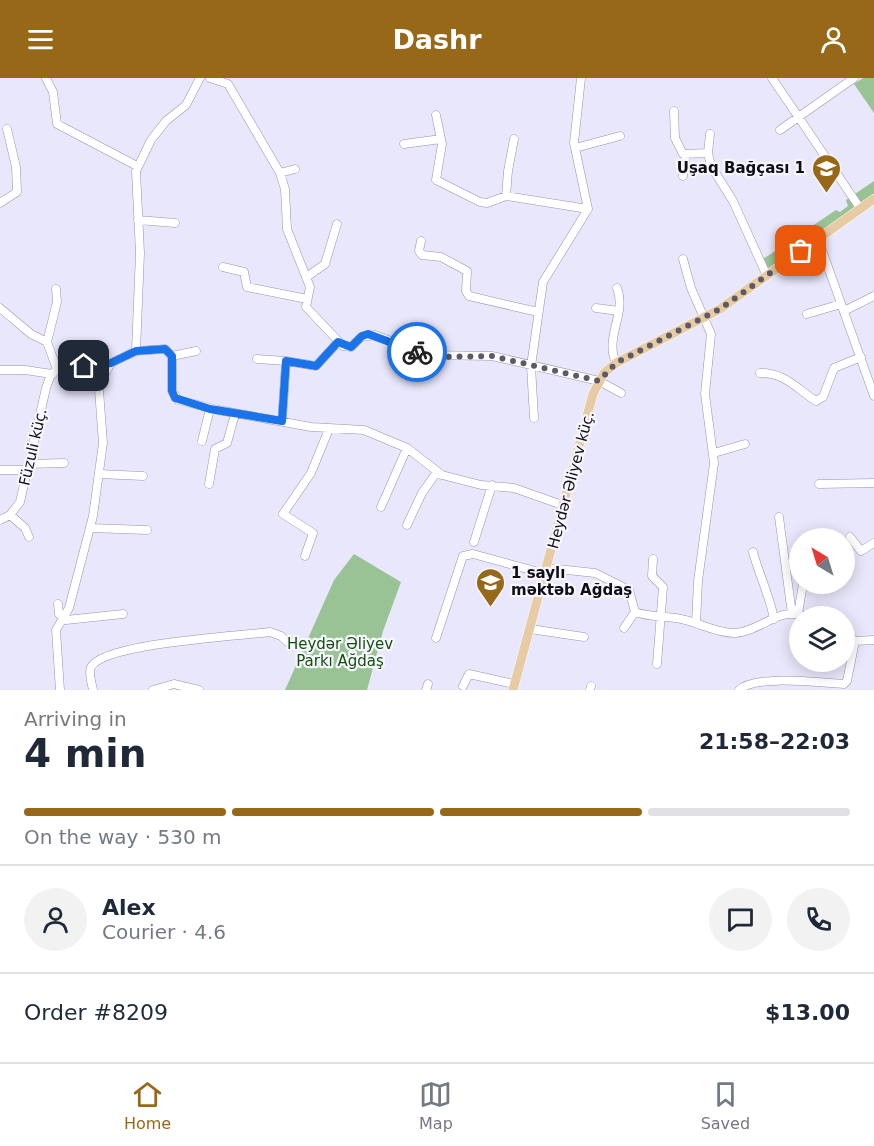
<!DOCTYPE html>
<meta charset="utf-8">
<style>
:root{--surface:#fff;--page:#f2f2f3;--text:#1f2937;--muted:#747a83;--line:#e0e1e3;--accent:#966817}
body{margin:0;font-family:"DejaVu Sans",sans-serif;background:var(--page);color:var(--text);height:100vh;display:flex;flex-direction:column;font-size:22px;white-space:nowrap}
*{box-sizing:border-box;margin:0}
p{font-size:20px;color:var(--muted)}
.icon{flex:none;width:33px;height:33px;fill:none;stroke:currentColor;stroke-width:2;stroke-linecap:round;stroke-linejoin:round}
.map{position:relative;height:612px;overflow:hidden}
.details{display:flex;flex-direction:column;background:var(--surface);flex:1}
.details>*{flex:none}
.needle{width:39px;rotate:322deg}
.tools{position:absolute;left:789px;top:450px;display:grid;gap:12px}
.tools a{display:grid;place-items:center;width:66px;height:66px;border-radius:50%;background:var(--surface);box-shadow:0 3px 15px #0003;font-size:30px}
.pin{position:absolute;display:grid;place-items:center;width:51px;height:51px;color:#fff;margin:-26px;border-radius:12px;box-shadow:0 3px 9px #0006}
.courier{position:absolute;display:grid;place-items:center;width:60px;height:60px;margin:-30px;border:4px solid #1a73e8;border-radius:50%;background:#fff;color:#222;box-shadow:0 2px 8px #0007}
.overview em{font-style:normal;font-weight:700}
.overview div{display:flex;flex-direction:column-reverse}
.overview{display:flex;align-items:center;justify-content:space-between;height:102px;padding:0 24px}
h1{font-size:39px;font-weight:700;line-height:45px}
.bar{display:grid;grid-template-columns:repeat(4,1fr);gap:9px 6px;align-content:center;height:72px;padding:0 24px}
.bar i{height:8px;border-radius:4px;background:var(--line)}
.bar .selected{background:var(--accent)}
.bar p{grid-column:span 4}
.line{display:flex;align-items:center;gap:15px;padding:0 24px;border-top:2px solid var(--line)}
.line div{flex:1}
.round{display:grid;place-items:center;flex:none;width:63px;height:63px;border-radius:32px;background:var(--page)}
header{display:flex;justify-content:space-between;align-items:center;height:78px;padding:0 24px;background:var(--accent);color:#fff;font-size:27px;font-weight:700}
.dock{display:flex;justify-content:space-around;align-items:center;height:84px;border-top:2px solid var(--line);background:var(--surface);font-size:16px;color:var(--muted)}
.dock a{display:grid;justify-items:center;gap:3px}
.dock .selected{color:var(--accent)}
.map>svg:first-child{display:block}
</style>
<header><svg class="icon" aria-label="menu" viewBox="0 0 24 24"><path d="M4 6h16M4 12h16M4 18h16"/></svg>Dashr<svg class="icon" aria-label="person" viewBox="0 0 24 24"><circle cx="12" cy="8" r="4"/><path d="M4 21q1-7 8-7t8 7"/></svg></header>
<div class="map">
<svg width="874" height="612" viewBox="0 0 874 612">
<rect width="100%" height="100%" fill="#e9e7fb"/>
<!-- green -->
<path fill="#9ac395" d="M863,0h11v35l-20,-29z
M874,103v13l-106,77 -5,-12 73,-49 4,2 8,-6 -2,-6z
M354,476l47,28 -18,49 -16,59h-82l49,-110z"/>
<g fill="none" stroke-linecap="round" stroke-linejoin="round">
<defs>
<path id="minor" d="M46,0l7,14 4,32 80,42
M210,0l18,6 52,89 5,16 2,40 23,58 -4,20 37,39 8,1 10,-10 14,-2 52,20 65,1 107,25 22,12
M772,0l88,130
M674,33l1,27 8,16 25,-1
M436,37l6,29 -6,36 44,22 7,1 19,-7 82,13
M780,52l74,-52
M710,56l-2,19 3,13 22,35 34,75
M404,66l37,-5
M575,70l45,-12
M280,95l15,-4
M683,98l3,-21
M506,118l2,-25 6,-32
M0,125l17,-11 -1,-25 -9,-38
M138,142l37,3
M818,161l56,157
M421,163l-2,10 3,4 19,2 26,14 -1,20 3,5 69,16
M683,181l8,29 20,46 -6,60 9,69 -16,118 -2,42
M223,189l21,5 3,15 60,12
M308,198l17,-12 12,-40
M0,230l31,26 16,8 10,27
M596,230l23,3
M844,233l30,-15
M807,236l34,-10
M47,264l10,-40 -1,-13
M136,273l4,-98 -4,-82 15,-31 15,-19 20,-16 14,-27
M172,278l24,-5
M257,281l29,2
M616,285c-12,-25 11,-50 1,-75
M57,291l54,-6 25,-12 29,-2 7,7v35l6,9 40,10 93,17 53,3 43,18 35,27 39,10 33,3 51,18
M0,292h25l27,4
M760,295c24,-1 37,16 56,28l7,-4 11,-29 27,-11
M534,340l-3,-52 12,-84 45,-73 -14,-66 7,-65
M282,343l4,-60 30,5 22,-24
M202,363l8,-32
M714,375l31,-9
M29,386l35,-1
M0,392h27
M99,396l44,2
M209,406l6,-35 12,-6 8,-29
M819,406l55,-1
M381,429l26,-59
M10,437l15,13 4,9
M779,439l13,97
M0,442l10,-5 10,-13 26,-114 4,-11 7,-8
M407,447l15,-32 15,-21
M90,450l57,2
M850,459l11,14 13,-8
M474,464l18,-57
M753,474c6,23 17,44 21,67
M305,478l8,-23 -30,-19 28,-41 18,-44
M653,481l-1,17 11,11 -6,77
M548,490l47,5 34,17 6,22c16,6 34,3 50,8 17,4 32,13 50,13 24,-1 45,-27 70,-17
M58,526l1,10 7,6 57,-6
M798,536l5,-30
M624,550l11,-16
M530,551l54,8
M844,555l11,8 19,-1
M436,560l27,-82 10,-2 73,20
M463,608l6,-12 45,10
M60,612l-4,-60 13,-22 24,-92 10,-73 -4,-53 4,-13 8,-14
M93,612c-1,-6 -5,-17 -2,-23 13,-24 149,-31 179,-35l11,4 11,10
M153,612l21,-6 25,6
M426,612l2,-6
M590,612l1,-4
M739,612c18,-16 81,-7 105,-6l3,-3 8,-40"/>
<path id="major" d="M513,612l80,-296 11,-21 12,-10 104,-54 154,-110"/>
</defs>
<!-- minor casing -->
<use href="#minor" stroke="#9692b0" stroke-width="9"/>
<!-- major casing -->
<use href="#major" stroke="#fff" stroke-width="10"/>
<!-- minor -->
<use href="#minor" stroke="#fff" stroke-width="8"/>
<!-- major -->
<use href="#major" stroke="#e7cba4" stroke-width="9"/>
</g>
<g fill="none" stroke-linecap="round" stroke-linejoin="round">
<!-- done -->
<path stroke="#5b5a67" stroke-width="6" stroke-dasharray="0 10.8" d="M417,274l19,5 56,-1 107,25 17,-18 104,-54 81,-58"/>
<!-- route -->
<path stroke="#1a73e8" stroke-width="8" d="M84,288l27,-3 25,-12 29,-2 7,7v35l3,7 35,11 72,12 4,-60 30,5 22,-24 13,5 11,-11 6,-2 49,18"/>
</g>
<!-- icons -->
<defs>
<symbol id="school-pin" viewBox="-11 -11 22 30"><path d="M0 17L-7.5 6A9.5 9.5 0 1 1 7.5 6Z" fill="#966817" stroke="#f7f6fd"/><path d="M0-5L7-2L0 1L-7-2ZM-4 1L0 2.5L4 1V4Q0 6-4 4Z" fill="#fff"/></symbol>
</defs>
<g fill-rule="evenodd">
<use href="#school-pin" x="810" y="74" width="33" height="45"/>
<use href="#school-pin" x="474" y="488" width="33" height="45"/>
</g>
<g text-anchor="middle" stroke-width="4.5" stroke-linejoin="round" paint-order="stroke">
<!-- poi labels -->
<g font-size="15" font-weight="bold" fill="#0f0e18" stroke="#f7f6fd" text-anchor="end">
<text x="805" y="95">Uşaq Bağçası 1</text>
<text x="511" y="500" text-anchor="start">1 saylı<tspan x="511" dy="17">məktəb Ağdaş</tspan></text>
</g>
<!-- street labels -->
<g font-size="15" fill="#0f0e18" stroke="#f7f6fd">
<text transform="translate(33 369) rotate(-77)" y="5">Füzuli küç.</text>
<text transform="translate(571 402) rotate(-75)" y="5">Heydər Əliyev küç.</text>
</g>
<!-- park labels -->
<g font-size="15" fill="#13500d" stroke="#f7f6fd">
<text x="340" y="571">Heydər Əliyev<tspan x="340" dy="17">Parkı Ağdaş</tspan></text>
</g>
</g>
</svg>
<div class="tools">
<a><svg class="needle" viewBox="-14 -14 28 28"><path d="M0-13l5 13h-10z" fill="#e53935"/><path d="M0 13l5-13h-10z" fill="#747a83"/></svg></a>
<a><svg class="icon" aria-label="layers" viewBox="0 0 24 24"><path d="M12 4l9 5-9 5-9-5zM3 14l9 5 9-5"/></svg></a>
</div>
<div class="pin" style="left:801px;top:173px;background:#ea580c"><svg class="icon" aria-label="bag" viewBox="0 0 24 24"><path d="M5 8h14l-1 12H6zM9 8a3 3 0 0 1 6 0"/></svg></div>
<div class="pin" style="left:84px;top:288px;background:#1f2937"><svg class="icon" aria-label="home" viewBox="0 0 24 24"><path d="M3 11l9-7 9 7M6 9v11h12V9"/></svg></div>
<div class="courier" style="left:417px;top:274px"><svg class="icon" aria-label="bike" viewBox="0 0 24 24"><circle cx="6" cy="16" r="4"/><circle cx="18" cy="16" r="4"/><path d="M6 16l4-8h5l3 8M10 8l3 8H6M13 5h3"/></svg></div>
</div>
<section class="details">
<div class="overview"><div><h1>4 min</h1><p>Arriving in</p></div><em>21:58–22:03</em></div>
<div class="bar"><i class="selected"></i><i class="selected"></i><i class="selected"></i><i></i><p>On the way · 530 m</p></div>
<div class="line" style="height:108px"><a class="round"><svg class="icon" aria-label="person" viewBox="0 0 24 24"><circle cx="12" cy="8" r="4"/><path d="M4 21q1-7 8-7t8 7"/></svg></a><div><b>Alex</b><p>Courier · 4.6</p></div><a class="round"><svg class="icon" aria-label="chat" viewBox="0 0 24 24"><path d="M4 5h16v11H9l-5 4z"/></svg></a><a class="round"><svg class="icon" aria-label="phone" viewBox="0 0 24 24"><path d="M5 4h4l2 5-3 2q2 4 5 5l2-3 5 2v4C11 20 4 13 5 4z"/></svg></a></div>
<div class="line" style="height:78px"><div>Order #8209</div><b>$13.00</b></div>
</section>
<nav class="dock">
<a class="selected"><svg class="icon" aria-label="home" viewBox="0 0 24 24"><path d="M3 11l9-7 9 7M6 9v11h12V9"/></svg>Home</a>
<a><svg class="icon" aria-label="map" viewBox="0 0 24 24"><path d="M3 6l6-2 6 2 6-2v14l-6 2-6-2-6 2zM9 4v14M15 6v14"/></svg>Map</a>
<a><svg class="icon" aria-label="saved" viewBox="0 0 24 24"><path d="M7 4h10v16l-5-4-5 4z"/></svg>Saved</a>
</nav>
